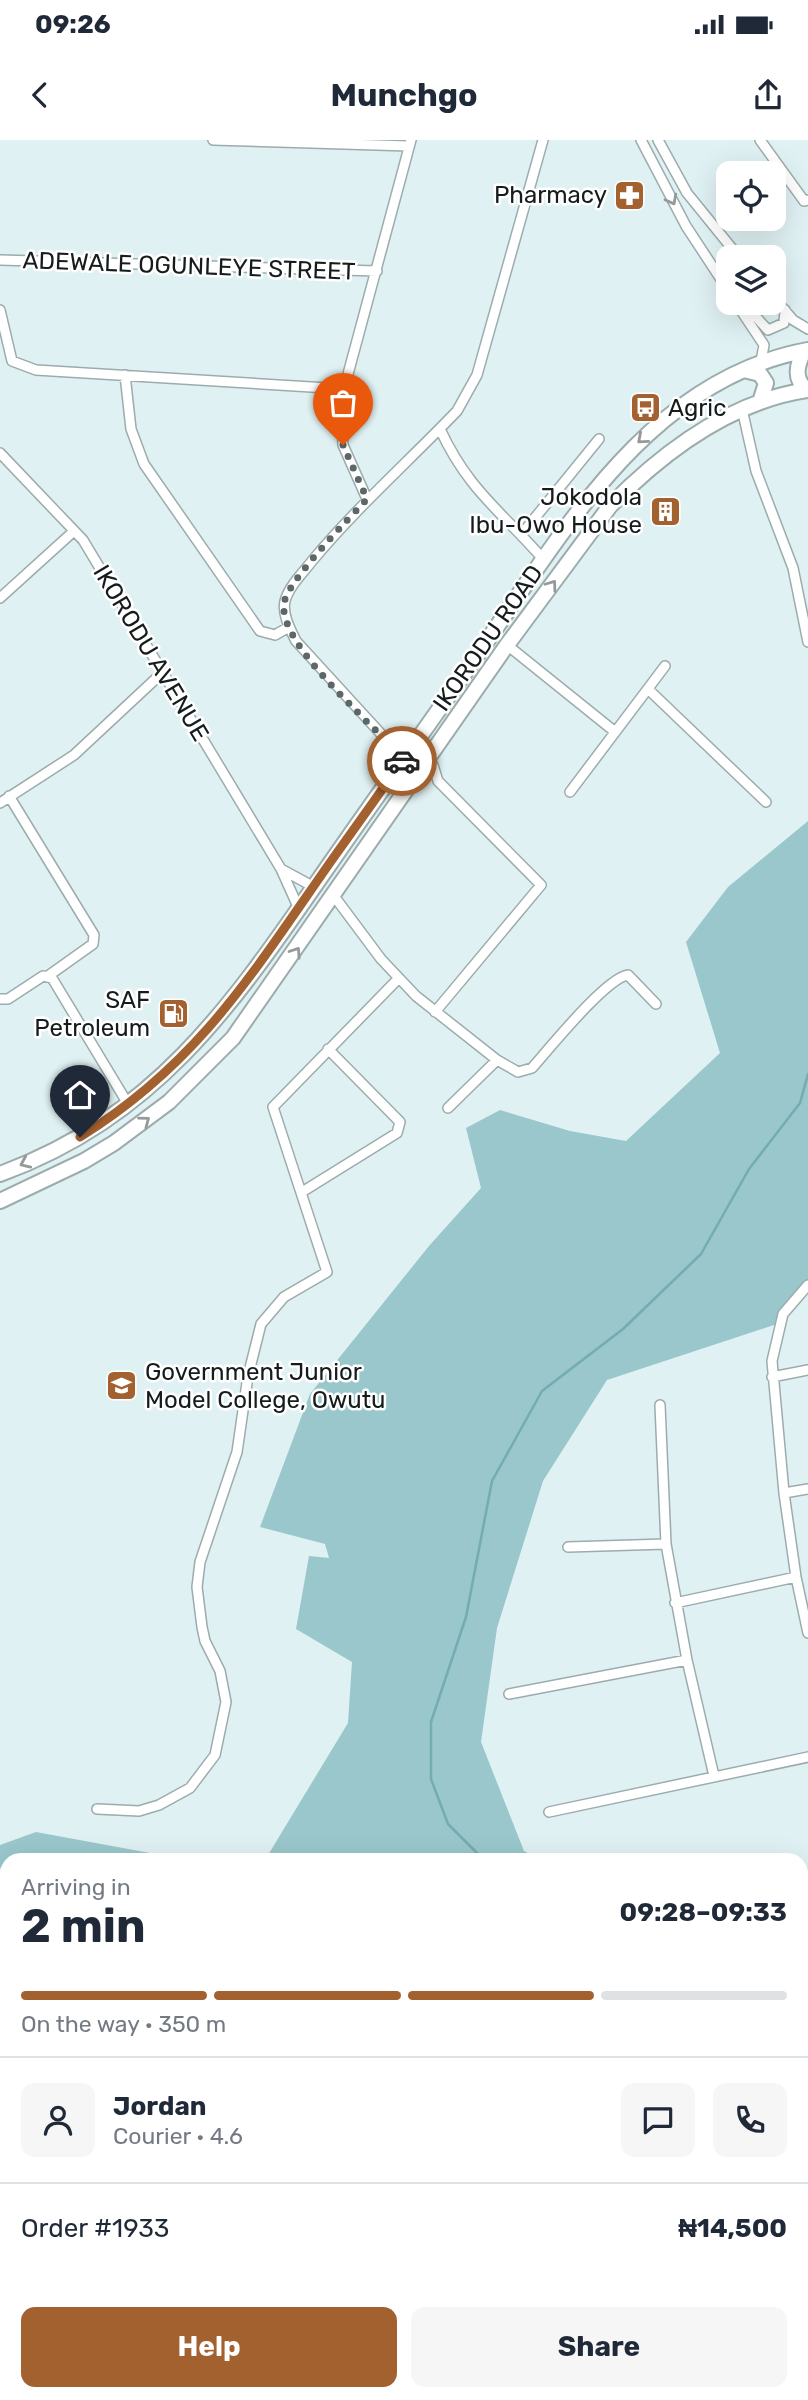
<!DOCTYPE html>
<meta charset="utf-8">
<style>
:root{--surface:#fff;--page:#f6f6f7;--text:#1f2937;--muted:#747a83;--line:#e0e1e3;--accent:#a46130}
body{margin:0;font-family:Rubik,sans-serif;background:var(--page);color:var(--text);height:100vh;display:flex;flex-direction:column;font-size:26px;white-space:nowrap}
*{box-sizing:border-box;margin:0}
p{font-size:23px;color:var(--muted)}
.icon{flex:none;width:38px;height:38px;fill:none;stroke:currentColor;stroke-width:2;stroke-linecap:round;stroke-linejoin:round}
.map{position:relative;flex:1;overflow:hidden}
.sheet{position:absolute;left:0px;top:1713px;width:808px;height:548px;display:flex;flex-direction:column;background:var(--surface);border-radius:21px 21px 0 0;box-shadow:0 7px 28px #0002}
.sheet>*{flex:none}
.controls{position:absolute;left:716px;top:21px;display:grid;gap:14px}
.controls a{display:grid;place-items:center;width:70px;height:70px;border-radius:14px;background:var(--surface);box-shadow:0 7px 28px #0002;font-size:35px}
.pin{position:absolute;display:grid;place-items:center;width:60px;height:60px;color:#fff;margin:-72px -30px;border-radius:50% 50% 50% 0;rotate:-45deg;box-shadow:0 0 7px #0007}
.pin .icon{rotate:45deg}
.courier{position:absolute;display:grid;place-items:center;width:70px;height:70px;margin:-35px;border:5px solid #a46130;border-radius:50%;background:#fff;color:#222;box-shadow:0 2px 9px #0007}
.head em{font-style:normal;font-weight:700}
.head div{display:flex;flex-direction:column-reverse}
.head{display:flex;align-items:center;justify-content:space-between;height:119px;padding:0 21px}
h1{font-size:46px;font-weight:700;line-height:52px}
.bar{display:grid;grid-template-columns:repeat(4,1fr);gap:10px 7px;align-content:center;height:84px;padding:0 21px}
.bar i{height:9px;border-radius:5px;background:var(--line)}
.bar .active{background:var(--accent)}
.bar p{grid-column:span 4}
.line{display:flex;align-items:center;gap:18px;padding:0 21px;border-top:2px solid var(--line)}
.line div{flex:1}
.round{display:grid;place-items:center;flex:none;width:74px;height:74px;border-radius:14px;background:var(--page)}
.primary-button{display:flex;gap:14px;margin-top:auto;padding:14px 21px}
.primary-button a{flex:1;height:80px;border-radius:14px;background:var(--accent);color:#fff;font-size:28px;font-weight:700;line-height:80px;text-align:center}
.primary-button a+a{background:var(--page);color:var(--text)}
.status{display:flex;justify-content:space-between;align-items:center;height:49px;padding:0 35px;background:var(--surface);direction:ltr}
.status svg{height:19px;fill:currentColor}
header{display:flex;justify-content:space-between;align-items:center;height:91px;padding:0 21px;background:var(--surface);font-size:32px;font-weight:700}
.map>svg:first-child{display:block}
</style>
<div class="status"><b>09:26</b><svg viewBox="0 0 49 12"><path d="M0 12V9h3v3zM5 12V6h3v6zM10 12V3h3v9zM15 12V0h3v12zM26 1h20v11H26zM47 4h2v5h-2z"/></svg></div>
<header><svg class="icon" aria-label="back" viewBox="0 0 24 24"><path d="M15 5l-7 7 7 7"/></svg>Munchgo<svg class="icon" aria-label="share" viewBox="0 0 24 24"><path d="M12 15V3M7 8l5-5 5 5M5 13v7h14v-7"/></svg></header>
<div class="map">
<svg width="808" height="2260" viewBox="0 0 808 2260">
<rect width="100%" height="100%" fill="#e0f1f3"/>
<!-- green -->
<path fill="#99c7cb" d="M808,681v460l-31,43 -170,56 -64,101 -46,147 -16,114 43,109 17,9h-276l83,-137 4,-61 -56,-33 13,-73 20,2 -4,-14 -65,-17 50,-133 119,-148 52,-58 -15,-60 34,-18 70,21 56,10 94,-88 -34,-111 42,-55z
M36,1692l152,28h-181v30l-7,-24v-21z
M808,1895v308l-6,3v-302z"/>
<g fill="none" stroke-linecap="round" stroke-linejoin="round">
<!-- stream -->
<path stroke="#73acb2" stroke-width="2.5" d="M484,1720l-36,-36 -17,-45v-57l35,-105 26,-136 50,-90 81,-62 78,-75 48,-85 51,-66 8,-29
M312,2260l3,-6"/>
<defs>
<path id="minor" d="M213,0l196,6
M641,0l45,86 42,64
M658,0l29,53 52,64
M760,0l44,61 4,-1
M0,120l377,11
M774,158l19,22 15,9
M736,163l28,42 -3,16
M743,163l25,27 16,-7 1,-13
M0,170l12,51 24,9 308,19
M125,235l6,54 13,35 116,167 15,4 14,-8
M742,269l14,62 37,97 15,74
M440,289c28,61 61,82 103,130
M0,313l83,87 198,329 18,40
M367,359l-24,-54 -2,-45 70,-260
M521,395l78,-96
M0,458l74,-67
M507,505l107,86
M649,550l117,112
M404,619l-108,-118c-6,-12 -14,-27 -11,-40 4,-15 18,-28 27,-40 45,-54 97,-100 145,-150l20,-36 66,-235
M428,619l5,6 5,16 103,104 -106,127
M570,652l95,-126
M9,656l85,139 -1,9 -45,32
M0,663l74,-48 89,-83
M281,729l33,18
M334,756l47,63 35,37 81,64 21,12 14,-4c17,-19 74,-90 96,-93l28,29
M0,859h8l35,-23 9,2 76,126
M448,968l49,-48
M302,1052l95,-59 3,-11 -72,-73
M808,1145l-25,29 -11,47 12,132 12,84 12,56
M772,1237l36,-7
M660,1265l6,139 21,116 27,116
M784,1353l24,-4
M568,1407l98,-3
M675,1463l121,-26
M509,1554l178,-34
M97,1669l42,2 20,-6 31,-17 25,-33 11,-53 -6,-31 -15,-30 -3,-14 -5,-40 3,-25 37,-110 11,-76 13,-52 23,-27 43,-25 -54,-165 125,-128
M549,1672l259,-55
M802,1743l6,-1
M0,1817l7,3
M802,1866h6
M0,1933l7,3
M0,2055l7,3
M802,2253l6,-4
M790,2260l9,-6"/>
<path id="major" d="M0,2218l7,3
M0,2231l7,3
M56,2254l14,6
M87,2254l15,6"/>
<path id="highway" d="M804,211c-7,14 -11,28 3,39
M744,230l16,4 6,9 -6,19
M0,1034c164,-60 239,-180 334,-316 54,-78 110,-154 164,-233 78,-114 162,-248 310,-275
M0,1061l84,-40 30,-18 55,-41 64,-64 274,-393 103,-139c53,-54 121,-105 198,-116"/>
</defs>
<!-- minor casing -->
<use href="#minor" stroke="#9cacad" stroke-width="12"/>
<!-- major casing -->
<use href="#major" stroke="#9cacad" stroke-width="16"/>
<!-- highway casing -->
<use href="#highway" stroke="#9cacad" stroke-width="18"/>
<!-- minor -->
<use href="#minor" stroke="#fff" stroke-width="9"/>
<!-- major -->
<use href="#major" stroke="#fff" stroke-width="12"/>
<!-- highway -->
<use href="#highway" stroke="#fff" stroke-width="14"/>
</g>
<!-- one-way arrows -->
<defs><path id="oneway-chevron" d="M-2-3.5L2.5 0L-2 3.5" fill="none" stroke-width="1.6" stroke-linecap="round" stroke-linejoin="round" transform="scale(1.75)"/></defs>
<g stroke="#969999">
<use href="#oneway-chevron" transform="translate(672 60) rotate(62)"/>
<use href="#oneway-chevron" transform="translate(642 299) rotate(139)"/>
<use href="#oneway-chevron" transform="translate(552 445) rotate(-54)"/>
<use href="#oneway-chevron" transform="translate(296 812) rotate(-56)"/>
<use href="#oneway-chevron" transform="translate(145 981) rotate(-37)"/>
<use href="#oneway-chevron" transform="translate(25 1023) rotate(156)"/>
</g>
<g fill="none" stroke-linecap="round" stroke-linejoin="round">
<!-- done -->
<path stroke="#5d6767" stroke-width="7" stroke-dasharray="0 12.6" d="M343,305l24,54c-18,20 -79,81 -83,104 -5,36 61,95 84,120 10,10 32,27 34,38"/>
<!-- route -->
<path stroke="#a46130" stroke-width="9" d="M80,997c121,-75 175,-168 254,-280 23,-32 46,-64 68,-96"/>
</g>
<!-- icons -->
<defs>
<symbol id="pharmacy-square" viewBox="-11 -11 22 22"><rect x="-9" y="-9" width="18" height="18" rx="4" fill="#a46130" stroke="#fff"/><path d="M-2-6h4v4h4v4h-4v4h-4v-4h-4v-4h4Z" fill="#fff"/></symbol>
<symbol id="bus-square" viewBox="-11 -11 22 22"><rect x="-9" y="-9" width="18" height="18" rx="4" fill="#a46130" stroke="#fff"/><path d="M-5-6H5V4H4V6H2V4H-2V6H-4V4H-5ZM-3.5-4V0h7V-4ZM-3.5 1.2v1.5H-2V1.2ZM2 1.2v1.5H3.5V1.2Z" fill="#fff"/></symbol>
<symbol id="building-square" viewBox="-11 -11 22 22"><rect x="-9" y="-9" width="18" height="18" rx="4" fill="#a46130" stroke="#fff"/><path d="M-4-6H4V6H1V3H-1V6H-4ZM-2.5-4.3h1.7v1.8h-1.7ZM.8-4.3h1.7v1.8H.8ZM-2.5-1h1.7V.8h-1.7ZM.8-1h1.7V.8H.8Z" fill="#fff"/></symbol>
<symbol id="fuel-square" viewBox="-11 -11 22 22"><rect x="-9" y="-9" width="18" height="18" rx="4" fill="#a46130" stroke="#fff"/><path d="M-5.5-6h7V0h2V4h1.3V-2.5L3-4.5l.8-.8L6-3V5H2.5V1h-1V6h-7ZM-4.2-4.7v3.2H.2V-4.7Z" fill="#fff"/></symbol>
<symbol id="school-square" viewBox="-11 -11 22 22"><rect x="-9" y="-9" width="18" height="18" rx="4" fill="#a46130" stroke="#fff"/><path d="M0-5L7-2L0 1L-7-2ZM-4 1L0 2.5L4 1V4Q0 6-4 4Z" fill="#fff"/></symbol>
</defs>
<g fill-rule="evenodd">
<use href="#pharmacy-square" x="612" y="38" width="35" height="35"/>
<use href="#bus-square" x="628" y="250" width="35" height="35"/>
<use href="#building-square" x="648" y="354" width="35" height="35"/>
<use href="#fuel-square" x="156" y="856" width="35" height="35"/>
<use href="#school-square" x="104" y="1228" width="35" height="35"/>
</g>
<g text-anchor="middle" stroke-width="5" stroke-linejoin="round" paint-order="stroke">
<!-- poi labels -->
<g font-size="24" fill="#161c1c" stroke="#fff" text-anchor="end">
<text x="607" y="63">Pharmacy</text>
<text x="668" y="276" text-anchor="start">Agric</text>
<text x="642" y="365">Jokodola<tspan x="642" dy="28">Ibu-Owo House</tspan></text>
<text x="150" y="868">SAF<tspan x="150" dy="28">Petroleum</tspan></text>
<text x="145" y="1240" text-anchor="start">Government Junior<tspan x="145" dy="28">Model College, Owutu</tspan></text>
</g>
<!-- street labels -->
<g font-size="24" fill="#161c1c" stroke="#fff">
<text transform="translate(189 126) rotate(2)" y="8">ADEWALE OGUNLEYE STREET</text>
<text transform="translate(488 498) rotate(-55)" y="8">IKORODU ROAD</text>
<text transform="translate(151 513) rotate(59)" y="8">IKORODU AVENUE</text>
</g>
</g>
</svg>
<div class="controls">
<a><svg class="icon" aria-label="locate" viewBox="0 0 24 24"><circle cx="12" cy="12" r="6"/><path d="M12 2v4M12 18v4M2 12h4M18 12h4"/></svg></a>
<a><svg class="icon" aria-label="layers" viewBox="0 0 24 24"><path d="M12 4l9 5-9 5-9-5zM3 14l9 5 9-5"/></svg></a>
</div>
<div class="pin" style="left:343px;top:305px;background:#ea580c"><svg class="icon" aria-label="bag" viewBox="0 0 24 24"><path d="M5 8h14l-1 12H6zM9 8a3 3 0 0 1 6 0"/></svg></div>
<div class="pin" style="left:80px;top:997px;background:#1f2937"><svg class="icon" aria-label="home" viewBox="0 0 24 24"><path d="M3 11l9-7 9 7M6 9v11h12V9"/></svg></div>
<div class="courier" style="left:402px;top:621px"><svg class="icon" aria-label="car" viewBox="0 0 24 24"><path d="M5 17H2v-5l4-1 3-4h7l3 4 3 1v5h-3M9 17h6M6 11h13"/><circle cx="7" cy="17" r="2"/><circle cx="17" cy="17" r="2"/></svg></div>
<section class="sheet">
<div class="head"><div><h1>2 min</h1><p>Arriving in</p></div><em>09:28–09:33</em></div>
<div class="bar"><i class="active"></i><i class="active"></i><i class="active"></i><i></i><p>On the way · 350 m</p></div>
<div class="line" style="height:126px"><a class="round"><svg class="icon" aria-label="person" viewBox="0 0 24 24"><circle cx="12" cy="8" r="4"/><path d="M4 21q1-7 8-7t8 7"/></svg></a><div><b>Jordan</b><p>Courier · 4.6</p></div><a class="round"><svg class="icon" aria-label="chat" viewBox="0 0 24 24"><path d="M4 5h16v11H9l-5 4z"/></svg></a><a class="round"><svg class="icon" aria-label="phone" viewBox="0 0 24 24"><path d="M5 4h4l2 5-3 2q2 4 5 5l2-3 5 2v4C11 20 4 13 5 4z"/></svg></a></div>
<div class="line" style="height:91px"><div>Order #1933</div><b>₦14,500</b></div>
<div class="primary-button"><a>Help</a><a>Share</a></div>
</section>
</div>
